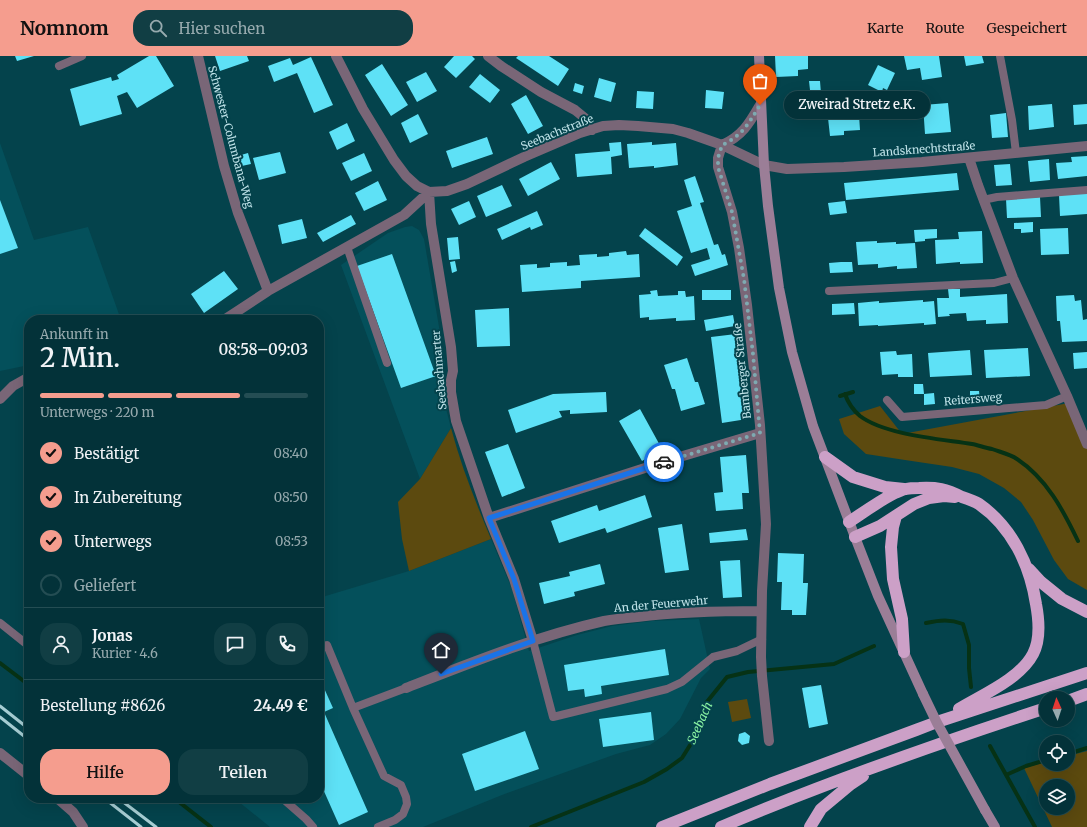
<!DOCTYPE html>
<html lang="de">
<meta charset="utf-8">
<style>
:root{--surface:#033239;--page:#113e44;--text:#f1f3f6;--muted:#97aaae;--line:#244d53;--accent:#f59d8e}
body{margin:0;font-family:Merriweather,serif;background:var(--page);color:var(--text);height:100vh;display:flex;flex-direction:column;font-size:15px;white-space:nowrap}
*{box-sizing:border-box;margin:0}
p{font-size:13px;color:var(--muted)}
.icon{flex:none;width:22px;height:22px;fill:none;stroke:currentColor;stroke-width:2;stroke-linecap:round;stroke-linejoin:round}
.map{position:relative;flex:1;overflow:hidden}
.details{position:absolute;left:24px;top:259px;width:300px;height:488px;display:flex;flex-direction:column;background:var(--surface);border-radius:16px;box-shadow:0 4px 16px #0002,0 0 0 1px var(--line)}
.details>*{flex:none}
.needle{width:26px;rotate:357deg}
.tools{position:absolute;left:1039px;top:635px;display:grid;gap:8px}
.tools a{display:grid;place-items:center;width:36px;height:36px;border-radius:50%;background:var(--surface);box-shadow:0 4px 16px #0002,0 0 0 1px var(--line);font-size:20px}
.pin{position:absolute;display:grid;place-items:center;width:34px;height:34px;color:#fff;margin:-41px -17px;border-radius:50% 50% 50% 0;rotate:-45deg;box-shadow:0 0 4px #0007}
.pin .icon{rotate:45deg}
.courier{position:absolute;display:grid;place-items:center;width:40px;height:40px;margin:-20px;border:3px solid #1a73e8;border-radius:50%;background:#fff;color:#222;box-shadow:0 1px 5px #0007}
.bubble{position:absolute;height:28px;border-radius:14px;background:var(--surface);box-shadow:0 4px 16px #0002,0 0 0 1px var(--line);font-size:13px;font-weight:600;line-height:28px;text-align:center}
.summary em{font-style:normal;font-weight:600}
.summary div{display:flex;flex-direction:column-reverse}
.summary{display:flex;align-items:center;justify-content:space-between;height:68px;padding:0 16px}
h1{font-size:26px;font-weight:600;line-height:30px}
.bar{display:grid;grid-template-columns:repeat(4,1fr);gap:6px 4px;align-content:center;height:48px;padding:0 16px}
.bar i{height:5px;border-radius:3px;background:var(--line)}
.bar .active{background:var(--accent)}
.bar p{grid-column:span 4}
.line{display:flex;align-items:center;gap:10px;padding:0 16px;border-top:1px solid var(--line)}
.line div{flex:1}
.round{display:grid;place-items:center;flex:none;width:42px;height:42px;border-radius:16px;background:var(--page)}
ol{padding:0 16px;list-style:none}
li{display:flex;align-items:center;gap:12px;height:44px}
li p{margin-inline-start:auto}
li .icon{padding:4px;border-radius:50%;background:var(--accent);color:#111;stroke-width:4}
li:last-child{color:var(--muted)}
li i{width:22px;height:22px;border:2px solid var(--line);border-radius:50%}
.primary-button{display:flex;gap:8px;margin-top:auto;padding:8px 16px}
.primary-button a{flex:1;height:46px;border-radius:16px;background:var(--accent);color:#111;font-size:16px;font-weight:600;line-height:46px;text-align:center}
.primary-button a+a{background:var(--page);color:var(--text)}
header{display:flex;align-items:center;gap:24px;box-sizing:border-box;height:56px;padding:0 20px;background:var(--accent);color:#111}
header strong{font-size:19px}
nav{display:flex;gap:22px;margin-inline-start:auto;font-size:14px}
.search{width:280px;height:36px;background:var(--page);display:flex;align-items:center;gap:10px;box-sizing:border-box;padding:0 14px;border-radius:16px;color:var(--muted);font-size:15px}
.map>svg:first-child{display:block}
</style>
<header>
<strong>Nomnom</strong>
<div class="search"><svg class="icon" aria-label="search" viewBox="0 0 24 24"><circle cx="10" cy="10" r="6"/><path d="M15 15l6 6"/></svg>Hier suchen</div>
<nav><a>Karte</a><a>Route</a><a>Gespeichert</a></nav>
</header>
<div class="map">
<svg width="1087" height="771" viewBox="0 0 1087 771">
<rect width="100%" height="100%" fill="#04434c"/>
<!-- built -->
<path fill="#04505b" d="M0,87l34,97 54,-13 33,93h-92v45l-29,6z
M412,170l7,4 5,9 21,123 -1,14 -3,13 10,39 -31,51 -79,-214 47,-32 17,-6z
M491,483l21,50 17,62 48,-16 35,-9 40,-5 47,-2 11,50 -9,9 -21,41 -14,15 -16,11 -34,9 -114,41 -79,32h-153l-36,-29h85v-200l90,-27z"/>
<!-- green -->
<path fill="#5c4a0f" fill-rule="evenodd" d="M1069,347l18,45v142l-19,-11 -14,-19 -21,-40 -12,-18 -17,-14 -25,-14 -27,-7 -47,-7 -39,-6 -22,-20 -5,-15 41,-13 22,28z
M451,372c10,38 25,75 40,111l-82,32 -7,-32 -4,-37 22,-23z
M747,643l4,19 -19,4 -4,-20z
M1087,695v76h-35l-28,-59 22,-6v2h22v-8zM1046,730h22v22h-22z"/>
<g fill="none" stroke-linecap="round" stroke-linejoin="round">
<!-- stream -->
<path stroke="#063215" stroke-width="4" d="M845,338c3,9 8,16 15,22 25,19 81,23 112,28 6,1 13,4 20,5 8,3 18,5 25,10 30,20 46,51 61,82
M840,340l13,-4
M926,567c14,-3 24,-4 37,1l6,21v23l2,19
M0,607l29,22
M990,690l45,81
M1068,698l19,-6
M1006,719l20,-9 20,-6
M174,742l37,29
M531,771l113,-45 23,-13 15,-11 10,-16 10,-19 4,-20 21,-26 21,-5 86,-8 40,-18"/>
</g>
<!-- building -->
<path fill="#5ee1f6" d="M15,0h19l-17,5z
M149,0h7l18,30 -37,22 -10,-16 -10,4 5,18 -42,12 -10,-37 41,-12 1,4 7,-2 -2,-4z
M215,0h32l2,5 -29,10z
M454,0h18l3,3 -19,19 -12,-11z
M518,0h31l20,13 -11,17 -42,-28z
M775,0h33v13l-10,1v6l-22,1z
M904,0h35l3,21 -20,3 -2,-12 -13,2z
M964,0h18l2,7 -18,3z
M311,1l22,48 -19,8 -17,-40 -23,9 -6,-16 22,-8 3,7z
M382,8l26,41 -17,11 -26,-41z
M878,9l17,8 -8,17 -4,-2 -1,4 -14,-7z
M426,16l11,19 -20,11 -11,-20z
M480,18l20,16 -10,13 -21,-16z
M599,22l17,5 -5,19 -17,-5z
M809,25h11l2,25 -25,2 -1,-17 14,-1z
M575,27l9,3 -2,8 -9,-3z
M706,34l18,2 -2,17 -17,-1z
M637,35l17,1 -1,17 -17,-1z
M526,39l17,31 -15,8 -17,-30z
M948,47l3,29 -26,2 -2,-29z
M1052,48l2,23 -25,3 -1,-24z
M1087,48v20l-13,1 -1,-20z
M1006,57l2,24 -16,1 -2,-23z
M418,58l10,20 -18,9 -9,-20z
M859,59l1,15 -16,1v4l-14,1 -2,-18z
M347,67l8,18 -18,9 -8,-18z
M487,81l6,17 -41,14 -6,-17z
M621,86l1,13 -11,2 1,17 -35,3 -2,-23 35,-3 -1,-8z
M652,86v3l24,-2 2,22 -24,3v-2l-25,2 -2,-24z
M280,96l6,21 -27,7 -6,-22z
M248,97l3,11 -14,3 -3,-10z
M364,97l8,18 -21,10 -9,-18z
M1087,100v20l-29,3 -2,-16 16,-1 -1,-5z
M1049,103l1,21 -20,2 -2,-21z
M551,106l9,17 -32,17 -9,-17z
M1010,108l2,21 -16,1 -2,-21z
M957,117l2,17 -113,10 -2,-17z
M695,120l9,26 -4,1 14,42 4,-1 4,11 3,-1 3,11 -33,11 -4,-11 19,-6 -3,-11 -16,5 -14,-42 15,-5 -8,-26z
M378,125l9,19 -23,11 -9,-18z
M502,129l10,21 -26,11 -9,-21z
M1087,137v21l-27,2 -1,-21z
M1040,141l1,20 -34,1 -1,-19z
M0,144l18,48 -18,6z
M469,145l7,16 -17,8 -8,-16z
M845,145l2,12 -17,2 -2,-12z
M537,155l6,14 -12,5 -1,-3 -28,13 -5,-11z
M351,159l5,9 -33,18 -6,-9z
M302,163l5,19 -25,6 -4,-19z
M1033,166v10l-12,1v-4h-7v-6z
M645,172l38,29 -6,9 -38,-30z
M1068,172l1,26 -28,1 -1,-26z
M937,173v9l-12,1v2l-10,1 -1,-12z
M982,175l1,32 -23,1v-2l-24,2 -1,-24 24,-1 -1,-7z
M458,181l2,22 -11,1 -2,-22z
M877,185v2l19,-1v2l19,-1 2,25 -20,1v-3l-19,2v-4l-20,1 -2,-23z
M626,195l1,4 12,-1 1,23 -59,4v7l-59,4 -2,-27 17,-1v4l13,-1v-4l17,-1v4l13,-1 -1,-10 18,-1v3l12,-1v-3z
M392,198l44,122 -35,12 -44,-122z
M455,205l2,10 -5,2 -2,-11z
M841,206h11l1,10 -23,1 -1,-10z
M224,215l14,18 -34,24 -13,-19z
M948,233h12v8l47,-3 1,29 -22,1v-4l-19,1 -1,-8 -17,1 1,2 -12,1 -1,-19h12z
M657,234l1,6 20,-1v-4h7l1,6 8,-1 1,24 -19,1v-3l-27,2v-3l-9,1 -1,-23 12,-1 -1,-3z
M702,234h29v10h-29z
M1074,239l1,6 6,-1 2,20 4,-1v22l-25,1 -2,-21h-3l-1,-25z
M923,244v2l11,-1 2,23 -12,1v-2l-46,3v-1l-19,1 -1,-23 21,-2v2z
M854,247l1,11 -23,1v-11z
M509,252l1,38 -33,1 -2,-37z
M733,259l2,11 -29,5 -2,-11z
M736,278l11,85 -25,4 -11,-86z
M1028,292l2,28 -44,2 -2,-28z
M970,294l2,25 -42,2 -2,-24z
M896,295l1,4 15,-1 1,23h-15v-3l-16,1 -2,-23z
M1087,296v16l-13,1 -1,-16z
M687,302l8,24h3l7,22 -24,7 -6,-22h-3l-8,-24z
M914,328h9l1,10h-10z
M970,335h9l1,10 -10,1z
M606,336l1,20 -37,2v-4l-11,1 3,6 -46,16 -8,-23 45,-16z
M934,337l1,11 -11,1v-11z
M640,353l22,40 -20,12 -23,-40z
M508,388l17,44 -23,9 -17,-45z
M746,399l3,38h-7l1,16 -27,2 -2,-18 9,-1 -3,-35z
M645,439l7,22 -45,16 -2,-5 -46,15 -8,-22 46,-16 2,6z
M682,468l7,46 -24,3 -7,-45z
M746,473l2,11 -38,3 -1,-10z
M778,497l26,1 -1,29h5l-2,32h-14v-5h-11l1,-28h-5z
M740,504l2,37 -19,1 -3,-37z
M600,508l5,20 -31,8 1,4 -31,8 -5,-21 31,-7 -1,-4z
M665,593l4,26 -68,11 1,8 -17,3 -1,-8 -16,2 -4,-26z
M319,621l14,31 -9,4 44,100 -29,13 -20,-45z
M821,629l7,39 -19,4 -7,-40z
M651,656l3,28 -51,7 -4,-28z
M525,675l14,38 -64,22 -13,-37z
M745,676l5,4 -1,7 -7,2 -4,-4 1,-7z"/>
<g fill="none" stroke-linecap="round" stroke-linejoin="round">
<!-- service -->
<path stroke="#796677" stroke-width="8" d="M1000,0l12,64 4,33
M59,10l23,-10
M983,144l14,-3 90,-7
M347,191l40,116
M829,235l165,-8 19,-5
M887,344l15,17 144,-12 21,-9
M0,567l29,23
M533,585l20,76 114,-28 15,-7 31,-25 24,-6 25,-12
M319,592l8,-3 26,63 31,68 17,9 5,12 1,7 -4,10 -8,6 -17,7
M353,652l53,-20
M282,742l24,21 7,8"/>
<!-- minor -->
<path stroke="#796677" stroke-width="10" d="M198,0l26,110 14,47 30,78
M336,0l27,53 31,51 12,16 11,10 12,6 18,-1 20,-7 57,-27 56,-24 23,-7 16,-1 19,1 35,3 15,4 34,12 42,20 23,4 57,-2 78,-5 165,-16
M488,0l13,10 40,26 34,18 11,9 6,11
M722,89l-4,13v9l14,45 7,36 8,57 13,120 6,99 -4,67 -1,66 1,19 7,65
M722,89c20,-9 27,-21 38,-40
M969,102l9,27 35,93 54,118 20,48
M429,136l2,32 20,123 2,24 -2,9v12l5,29 33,97 25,61 19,62
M224,264l44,-29 136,-76 25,-23
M0,343l13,-13 16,-9
M489,462l184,-59 87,-26
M406,632c64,-25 131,-52 198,-67 11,-2 22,-3 33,-4 42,-5 83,-6 124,-6
M0,697l29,23
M57,742l16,14 10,15"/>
<!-- secondary -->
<path stroke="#9b7e97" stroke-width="10" d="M759,0l5,109 4,41 11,82 13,64 21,74 42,111 23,59 45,98
M985,754l10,17"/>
<!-- motorway -->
<path stroke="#cca0c7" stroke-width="12" d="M825,401l28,20 32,10 19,2
M896,460l-3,11 -2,20 2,32 9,40 2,33
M849,466c15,-10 30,-21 46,-29 4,-1 8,-4 11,-4 4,-1 9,-1 13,-1 18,-1 27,1 43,9 6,2 12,4 17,7 33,23 51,61 57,100 3,16 5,35 -3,50 -13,25 -51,41 -74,55
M855,481l25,-11 34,-22 15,-6 15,-2 11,1
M1029,513l12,13 21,17 25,13
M1068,645l19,-7
M662,771l108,-43 146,-54 21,-8 150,-49
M721,771c106,-45 215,-83 325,-119
M810,771l11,-18 30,-25 12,-8"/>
<!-- rail -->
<path stroke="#a6cdd3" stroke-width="3" d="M0,650l29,23
M0,661l29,23
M104,742l37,29
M118,742l38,29"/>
<!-- secondary-bridge -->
<path stroke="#9b7e97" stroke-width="10" d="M923,638l14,29 48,87"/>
</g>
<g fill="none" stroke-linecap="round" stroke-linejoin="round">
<!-- done -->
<path stroke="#7eaab1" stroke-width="4" stroke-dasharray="0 7.2" d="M664,406l96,-29 -7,-79 -9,-75 -12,-67 -14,-45v-9l4,-13c20,-9 27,-22 38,-40"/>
<!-- route -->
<path stroke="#1a73e8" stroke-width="5" d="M441,618l92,-33 -19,-62 -25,-61 175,-56"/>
</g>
<g text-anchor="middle" stroke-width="4" stroke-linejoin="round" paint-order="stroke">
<!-- street labels -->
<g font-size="11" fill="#bfe2e8" stroke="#04434c">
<text transform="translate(557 76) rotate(-22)" y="4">Seebachstraße</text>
<text transform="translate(231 81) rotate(75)" y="4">Schwester-Columbana-Weg</text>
<text transform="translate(924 93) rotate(-4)" y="4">Landsknechtstraße</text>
<text transform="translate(439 314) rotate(-95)" y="4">Seebachmarter</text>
<text transform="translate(742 315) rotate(-96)" y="4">Bamberger Straße</text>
<text transform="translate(973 343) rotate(-5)" y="4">Reitersweg</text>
<text transform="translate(661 548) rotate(-5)" y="4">An der Feuerwehr</text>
</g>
<!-- water labels -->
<g font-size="12" font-style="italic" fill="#8af2a3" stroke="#04434c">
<text transform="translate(700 667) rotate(-66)" y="4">Seebach</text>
</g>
</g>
</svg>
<div class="tools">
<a><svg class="needle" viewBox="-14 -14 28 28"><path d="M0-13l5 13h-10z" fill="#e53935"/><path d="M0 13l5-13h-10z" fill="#97aaae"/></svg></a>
<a><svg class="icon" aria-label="locate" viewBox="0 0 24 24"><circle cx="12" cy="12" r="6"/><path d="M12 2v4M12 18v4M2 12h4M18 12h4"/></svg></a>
<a><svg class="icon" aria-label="layers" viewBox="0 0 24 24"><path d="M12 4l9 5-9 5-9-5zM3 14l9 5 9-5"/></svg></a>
</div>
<div class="pin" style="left:760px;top:49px;background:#ea580c"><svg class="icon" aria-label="bag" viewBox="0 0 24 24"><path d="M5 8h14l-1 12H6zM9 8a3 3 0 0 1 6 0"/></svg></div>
<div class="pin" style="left:441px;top:618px;background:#1f2937"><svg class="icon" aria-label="home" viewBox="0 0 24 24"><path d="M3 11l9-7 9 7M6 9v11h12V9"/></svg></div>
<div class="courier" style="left:664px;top:406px"><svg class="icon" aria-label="car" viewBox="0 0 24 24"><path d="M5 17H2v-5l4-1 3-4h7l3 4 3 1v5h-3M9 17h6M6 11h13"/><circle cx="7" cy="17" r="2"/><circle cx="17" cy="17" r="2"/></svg></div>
<div class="bubble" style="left:784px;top:35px;width:146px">Zweirad Stretz e.K.</div>
<section class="details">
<div class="summary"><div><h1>2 Min.</h1><p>Ankunft in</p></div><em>08:58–09:03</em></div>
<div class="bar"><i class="active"></i><i class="active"></i><i class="active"></i><i></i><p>Unterwegs · 220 m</p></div>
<ol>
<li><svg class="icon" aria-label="check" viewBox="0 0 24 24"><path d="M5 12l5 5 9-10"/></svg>Bestätigt<p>08:40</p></li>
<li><svg class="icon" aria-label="check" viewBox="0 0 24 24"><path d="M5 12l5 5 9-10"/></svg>In Zubereitung<p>08:50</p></li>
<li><svg class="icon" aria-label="check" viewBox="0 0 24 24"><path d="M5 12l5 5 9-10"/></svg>Unterwegs<p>08:53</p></li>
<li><i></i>Geliefert</li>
</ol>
<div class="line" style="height:72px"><a class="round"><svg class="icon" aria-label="person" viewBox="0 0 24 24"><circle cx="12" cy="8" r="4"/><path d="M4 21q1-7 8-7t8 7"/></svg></a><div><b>Jonas</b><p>Kurier · 4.6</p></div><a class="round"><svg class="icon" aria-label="chat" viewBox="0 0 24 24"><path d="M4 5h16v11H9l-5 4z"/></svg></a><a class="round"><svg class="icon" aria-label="phone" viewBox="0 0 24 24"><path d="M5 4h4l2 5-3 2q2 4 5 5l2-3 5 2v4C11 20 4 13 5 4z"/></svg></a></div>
<div class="line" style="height:52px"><div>Bestellung #8626</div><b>24.49 €</b></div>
<div class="primary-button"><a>Hilfe</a><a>Teilen</a></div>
</section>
</div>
